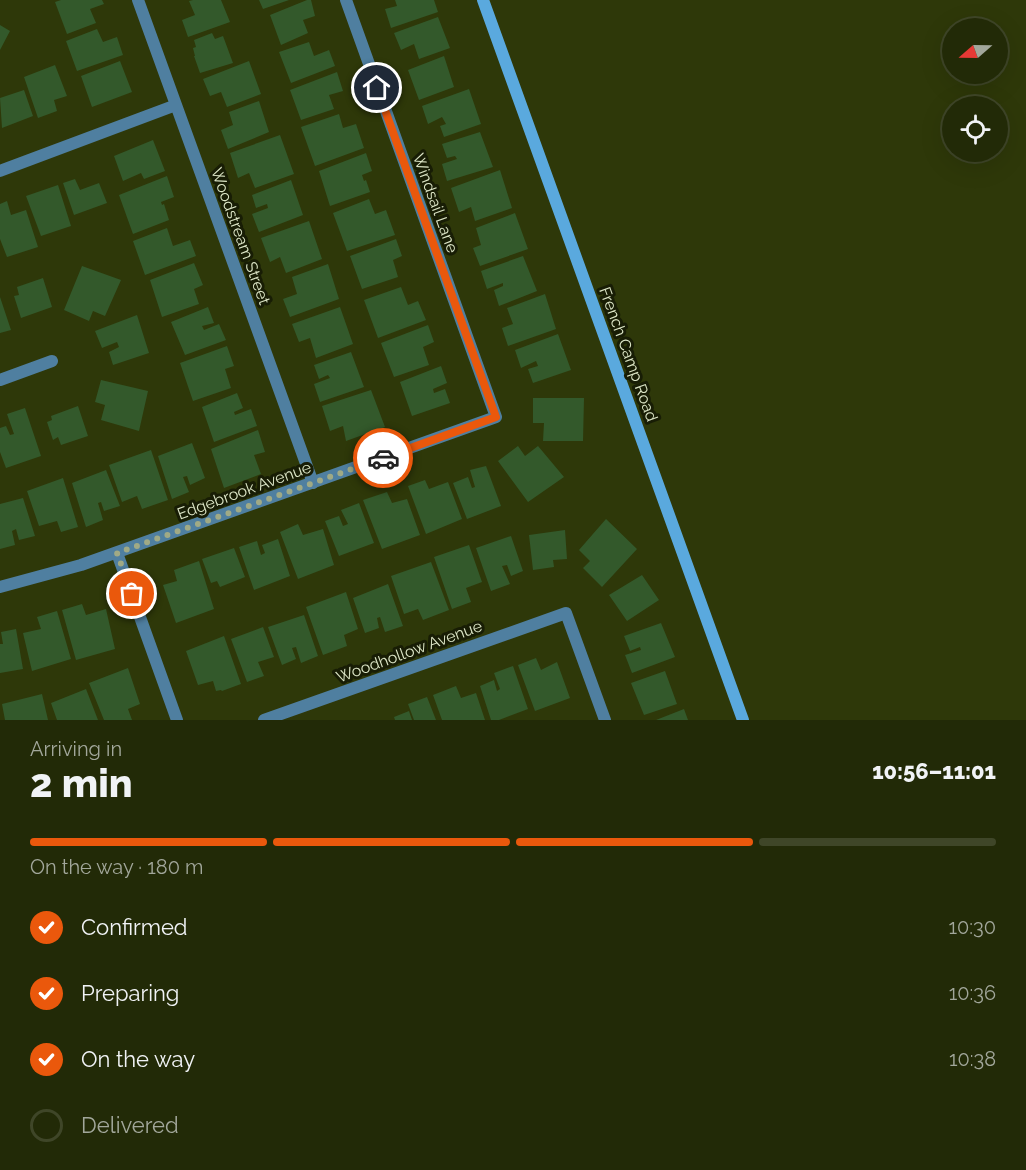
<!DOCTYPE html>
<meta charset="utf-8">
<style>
:root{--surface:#222a07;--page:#2a3211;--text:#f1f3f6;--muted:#a2a79b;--line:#3f4628;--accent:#ea580c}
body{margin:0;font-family:Raleway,sans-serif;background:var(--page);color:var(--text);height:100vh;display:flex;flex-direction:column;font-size:22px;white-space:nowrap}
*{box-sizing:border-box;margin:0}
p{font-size:20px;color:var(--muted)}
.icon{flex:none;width:33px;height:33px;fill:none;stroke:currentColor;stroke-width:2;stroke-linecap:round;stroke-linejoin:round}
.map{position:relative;height:720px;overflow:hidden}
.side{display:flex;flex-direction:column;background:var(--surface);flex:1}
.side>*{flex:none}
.needle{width:39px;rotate:250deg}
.tools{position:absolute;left:942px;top:18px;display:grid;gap:12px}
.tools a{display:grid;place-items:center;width:66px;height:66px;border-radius:50%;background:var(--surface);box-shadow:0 6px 24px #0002,0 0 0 2px var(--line);font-size:30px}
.pin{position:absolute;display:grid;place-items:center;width:51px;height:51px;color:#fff;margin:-26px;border:3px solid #fff;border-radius:50%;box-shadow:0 2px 6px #0007}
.courier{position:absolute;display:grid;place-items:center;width:60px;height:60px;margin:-30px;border:4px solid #ea580c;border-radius:50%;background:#fff;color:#222;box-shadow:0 2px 8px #0007}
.head em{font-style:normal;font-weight:800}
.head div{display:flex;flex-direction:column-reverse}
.head{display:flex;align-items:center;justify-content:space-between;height:102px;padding:0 30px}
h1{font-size:39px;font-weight:800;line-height:45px}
.bar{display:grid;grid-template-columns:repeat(4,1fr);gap:9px 6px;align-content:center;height:72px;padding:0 30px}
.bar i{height:8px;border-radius:4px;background:var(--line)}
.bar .selected{background:var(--accent)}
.bar p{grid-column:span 4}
ol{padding:0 30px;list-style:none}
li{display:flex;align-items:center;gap:18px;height:66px}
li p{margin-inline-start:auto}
li .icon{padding:6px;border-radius:50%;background:var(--accent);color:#fff;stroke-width:4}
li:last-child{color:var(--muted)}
li i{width:33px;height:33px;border:3px solid var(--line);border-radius:50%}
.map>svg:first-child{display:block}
</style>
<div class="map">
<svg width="1026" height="720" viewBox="0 0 1026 720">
<rect width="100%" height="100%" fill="#2e3809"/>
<!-- building -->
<path fill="#33592b" d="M61,0h41l2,4 -14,5 6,14 -29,11 -12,-32z
M193,0h28l9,22 -42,15 -6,-17 13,-5 -6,-14z
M259,0h30l-26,9z
M307,0h4l4,16 -12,4 5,13 -27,12 -11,-30z
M395,0h39l4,12 -47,16 -6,-19 12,-3z
M438,17l12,31 -31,11 -5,-15 -13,6 -7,-17z
M0,25l10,6 -10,19z
M97,29l6,13 14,-5 6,18 -46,16 -11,-30z
M212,33l3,6 8,-3 10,27 -33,10 -6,-17h1l-2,-8 3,-1 -2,-7z
M309,42l5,14 15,-6 6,16 -44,17 -12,-31z
M444,56l10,31 -35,13 -11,-30z
M120,61l12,31 -40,15 -11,-31z
M249,61l12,33 -34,13 -6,-15 -11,4 -7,-17z
M55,65l12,31 -13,4 3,11 -19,7 -14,-41z
M337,72l6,19 -14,4 5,14 -33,11 -11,-30z
M469,89l12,35 -37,13 -4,-11 6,-2 -4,-7 -14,7 -6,-18z
M24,90l9,26 -31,12 -2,-30z
M259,101l10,31 -41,17 -7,-19 12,-5 -4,-13z
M339,114l4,14 13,-4 8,24 -49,18 -14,-39z
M480,132l13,35 -46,14 -5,-17 15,-5 -2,-3 -8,2 -5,-14z
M280,135l14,39 -39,14 -6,-15 -11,5 -8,-25z
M153,140l12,31 -21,8 -3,-6 -18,8 -9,-25z
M366,153l6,18 -10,4 2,6 2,-1 4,12 -40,14 -11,-35z
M500,170l12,38 -37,13 -4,-14 -12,5 -8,-24z
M167,176l7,21 -13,5 1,3 2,-1 5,16 -36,14 -14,-39z
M75,179l5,11 19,-7 8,20 -33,12 -11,-32z
M291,180l12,35 -44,17 -7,-18 16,-6 -1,-4 -11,4 -4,-13z
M58,185l13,41 -30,10 -15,-40z
M369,199l6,15 11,-4 9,25 -48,16 -14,-38z
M7,201l4,14 15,-5 12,37 -31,10 -7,-18v-35z
M515,213l13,36 -48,17 -7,-18 8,-3 -5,-17z
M309,221l13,38 -36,14 -6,-16 -10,5 -9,-24z
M167,228l6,18 17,-6 6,16 -51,19 -12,-34z
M396,239l6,17 -9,4 5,17 -36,12 -12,-33z
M523,256l14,35 -38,15 -5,-16 9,-4v-3l-16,6 -6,-18z
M194,263l9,22 -9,4 5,15 -37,13 -12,-37z
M328,264l11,35 -49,18 -7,-18 14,-5 -5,-17z
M82,266l39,14 -16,36 -12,-5 -4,10 -25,-11z
M43,278l9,29 -31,11 -7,-22 5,-1 -2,-8z
M401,287l7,18 10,-4 8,19 -48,18 -14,-38z
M545,294l11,35 -48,17 -6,-18 11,-4 -6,-16z
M0,297l11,33 -11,3z
M208,307l6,16 -12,3 2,4 15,-6 7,16 -41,15 -14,-33z
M340,307l13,37 -37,14 -6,-20 -11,4 -7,-18z
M137,315l12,38 -36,12 -4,-13 10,-5 -2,-5 -15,6 -7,-17z
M428,325l6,17 -11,5 6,18 -35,12 -13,-34z
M558,334l13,36 -38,13 -5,-14 10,-3 -2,-5 -15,7 -6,-18z
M227,346l7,20 -9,3 6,19 -38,13 -13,-38z
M351,352l13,35 -44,15 -6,-18 16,-6 -2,-3 -9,4 -5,-14z
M441,366l6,17 -14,6 1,4 11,-4 5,14 -38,13 -12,-34z
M101,380l47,11 -9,40 -38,-11 4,-15 -10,-3z
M371,390l14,37 -39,14 -3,-15 -13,5 -8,-25z
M237,393l6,15 -9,4 1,3 16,-6 6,17 -43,16 -12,-35z
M533,398h51l-1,43h-40l1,-18h-11z
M78,406l10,30 -27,9 -3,-8 -5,3 -6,-18 5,-2 -1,-4z
M25,408l16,48 -35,12 -6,-16v-24l6,-2 4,9 4,-1 -7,-20z
M258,430l7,22 -11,3 7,19 -37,14 -13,-39z
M192,443l13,35 -15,7 -3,-9 -4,1 6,15 -17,7 -14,-43z
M518,446l7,10 13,-10 26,31 -36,25 -30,-41z
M151,450l17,50 -26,9 -5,-13 -15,6 -13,-37z
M486,466l15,40 -34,13 -14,-36 15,-6 4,11 3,-1 -5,-17z
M106,470l14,36 -16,5 -3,-9 -3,1 5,17 -17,7 -14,-44z
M63,478l15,49 -17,5 -4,-11 -18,5 -12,-35z
M425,480l4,9 19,-7 14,37 -36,15 -18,-48z
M387,492l5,11 15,-4 13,36 -38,14 -19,-49z
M23,498l12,38 -16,4 -3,-11 -4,2 3,14 -15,4v-45z
M359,503l15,40 -35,13 -14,-35 14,-5 4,10 5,-2 -7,-14z
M606,519l31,30 -35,38 -19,-19 7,-7 -11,-11z
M298,524l5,11 20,-6 11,36 -36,14 -18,-47z
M565,530l2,29 -14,1 1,7 -21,3 -4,-35z
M511,536l12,35 -12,5 -4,-11 -5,1 8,18 -19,7 -15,-43z
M278,539l12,37 -36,14 -15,-43 18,-6 4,14 4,-2 -3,-8z
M469,545l13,37 -16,6 5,14 -19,7 -18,-52z
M234,548l11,29 -25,10 -3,-6 -6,2 -9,-24z
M199,561l15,48 -38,14 -13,-38 14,-4 -3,-11z
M431,562l18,48 -26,10 -5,-11 -14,5 -13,-38z
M642,575l17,25 -32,21 -18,-26z
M388,584l15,42 -18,6 -5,-15 -3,1 2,10 -14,5 -12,-35z
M346,592l12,37 -14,6 3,11 -24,9 -17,-48z
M82,604l4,11 20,-6 9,40 -39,11 -14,-50z
M57,611l14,48 -39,12 -9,-38 18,-4 -4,-12z
M304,615l14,41 -17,7 -5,-16 -4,1 4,11 -14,6 -14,-38z
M661,623l14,34 -43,16 -7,-18 16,-5 -1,-3 -10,4 -6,-15z
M263,627l11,30 -16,5 6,14 -17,6 -16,-43z
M16,629l7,40 -23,4v-29h3l-2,-12z
M224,636l17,48 -19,7 -1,-1 -5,1 -3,-10 -15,4 -12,-34z
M536,658l5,12 16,-8 13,36 -35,13 -17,-46z
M513,666l15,43 -29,11h-8l-11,-34 14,-6 3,11 3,-2 -6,-16z
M128,668l12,36 -12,5 4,11h-28l-15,-37z
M665,671l12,33 -33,11 -13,-32z
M456,686l5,12 15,-5 9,27h-43l-9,-25z
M86,689l12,31h-41l-6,-17z
M42,694l6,26h-43l-3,-16z
M427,697l9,23h-22l-6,-16z
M684,709l4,11h-32z
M409,711l3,9h-17l-1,-3z"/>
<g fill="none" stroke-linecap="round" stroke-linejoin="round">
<!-- street -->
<path stroke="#4f7fa0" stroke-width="12" d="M138,0l175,483
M0,171l176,-66
M0,380l52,-19
M117,553l60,167
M0,587l81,-22 415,-148 -150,-417
M264,720l302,-107 39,107"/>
<!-- secondary -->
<path stroke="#5aa9de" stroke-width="12" d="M483,0l260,720"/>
</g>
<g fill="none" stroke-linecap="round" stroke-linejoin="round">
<!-- done -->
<path stroke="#a0aa85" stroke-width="6" stroke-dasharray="0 10.8" d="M132,594l-15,-41 266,-95"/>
<!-- route -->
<path stroke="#ea580c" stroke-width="8" d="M377,88l119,329 -113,41"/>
</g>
<g text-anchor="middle" stroke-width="6" stroke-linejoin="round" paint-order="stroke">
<!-- street labels -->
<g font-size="16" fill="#dee7c8" stroke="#181d05">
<text transform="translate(436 203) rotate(70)" y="6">Windsail Lane</text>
<text transform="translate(241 236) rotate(70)" y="6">Woodstream Street</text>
<text transform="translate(629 354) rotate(70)" y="6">French Camp Road</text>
<text transform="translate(244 490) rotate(-20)" y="6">Edgebrook Avenue</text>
<text transform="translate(409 651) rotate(-20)" y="6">Woodhollow Avenue</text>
</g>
</g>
</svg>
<div class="tools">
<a><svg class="needle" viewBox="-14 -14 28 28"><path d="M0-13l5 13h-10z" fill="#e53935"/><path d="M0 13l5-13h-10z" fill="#a2a79b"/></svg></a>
<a><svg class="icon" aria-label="locate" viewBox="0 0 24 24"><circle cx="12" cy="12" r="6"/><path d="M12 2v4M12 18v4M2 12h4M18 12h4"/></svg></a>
</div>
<div class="pin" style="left:132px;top:594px;background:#ea580c"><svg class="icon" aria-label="bag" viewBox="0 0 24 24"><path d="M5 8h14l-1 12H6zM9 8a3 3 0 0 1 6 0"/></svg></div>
<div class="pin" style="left:377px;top:88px;background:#1f2937"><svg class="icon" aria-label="home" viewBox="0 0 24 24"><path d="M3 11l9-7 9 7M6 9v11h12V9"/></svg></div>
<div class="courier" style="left:383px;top:458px"><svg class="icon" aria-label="car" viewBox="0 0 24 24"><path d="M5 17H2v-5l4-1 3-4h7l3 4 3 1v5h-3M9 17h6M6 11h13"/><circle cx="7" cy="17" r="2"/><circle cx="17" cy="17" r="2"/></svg></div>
</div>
<section class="side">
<div class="head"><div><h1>2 min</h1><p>Arriving in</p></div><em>10:56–11:01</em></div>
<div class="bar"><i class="selected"></i><i class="selected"></i><i class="selected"></i><i></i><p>On the way · 180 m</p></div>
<ol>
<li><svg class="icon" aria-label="check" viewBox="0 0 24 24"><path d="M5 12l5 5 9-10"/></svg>Confirmed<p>10:30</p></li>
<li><svg class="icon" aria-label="check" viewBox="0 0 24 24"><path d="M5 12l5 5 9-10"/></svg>Preparing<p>10:36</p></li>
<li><svg class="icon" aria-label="check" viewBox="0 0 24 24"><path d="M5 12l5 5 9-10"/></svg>On the way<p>10:38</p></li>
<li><i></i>Delivered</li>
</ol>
</section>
